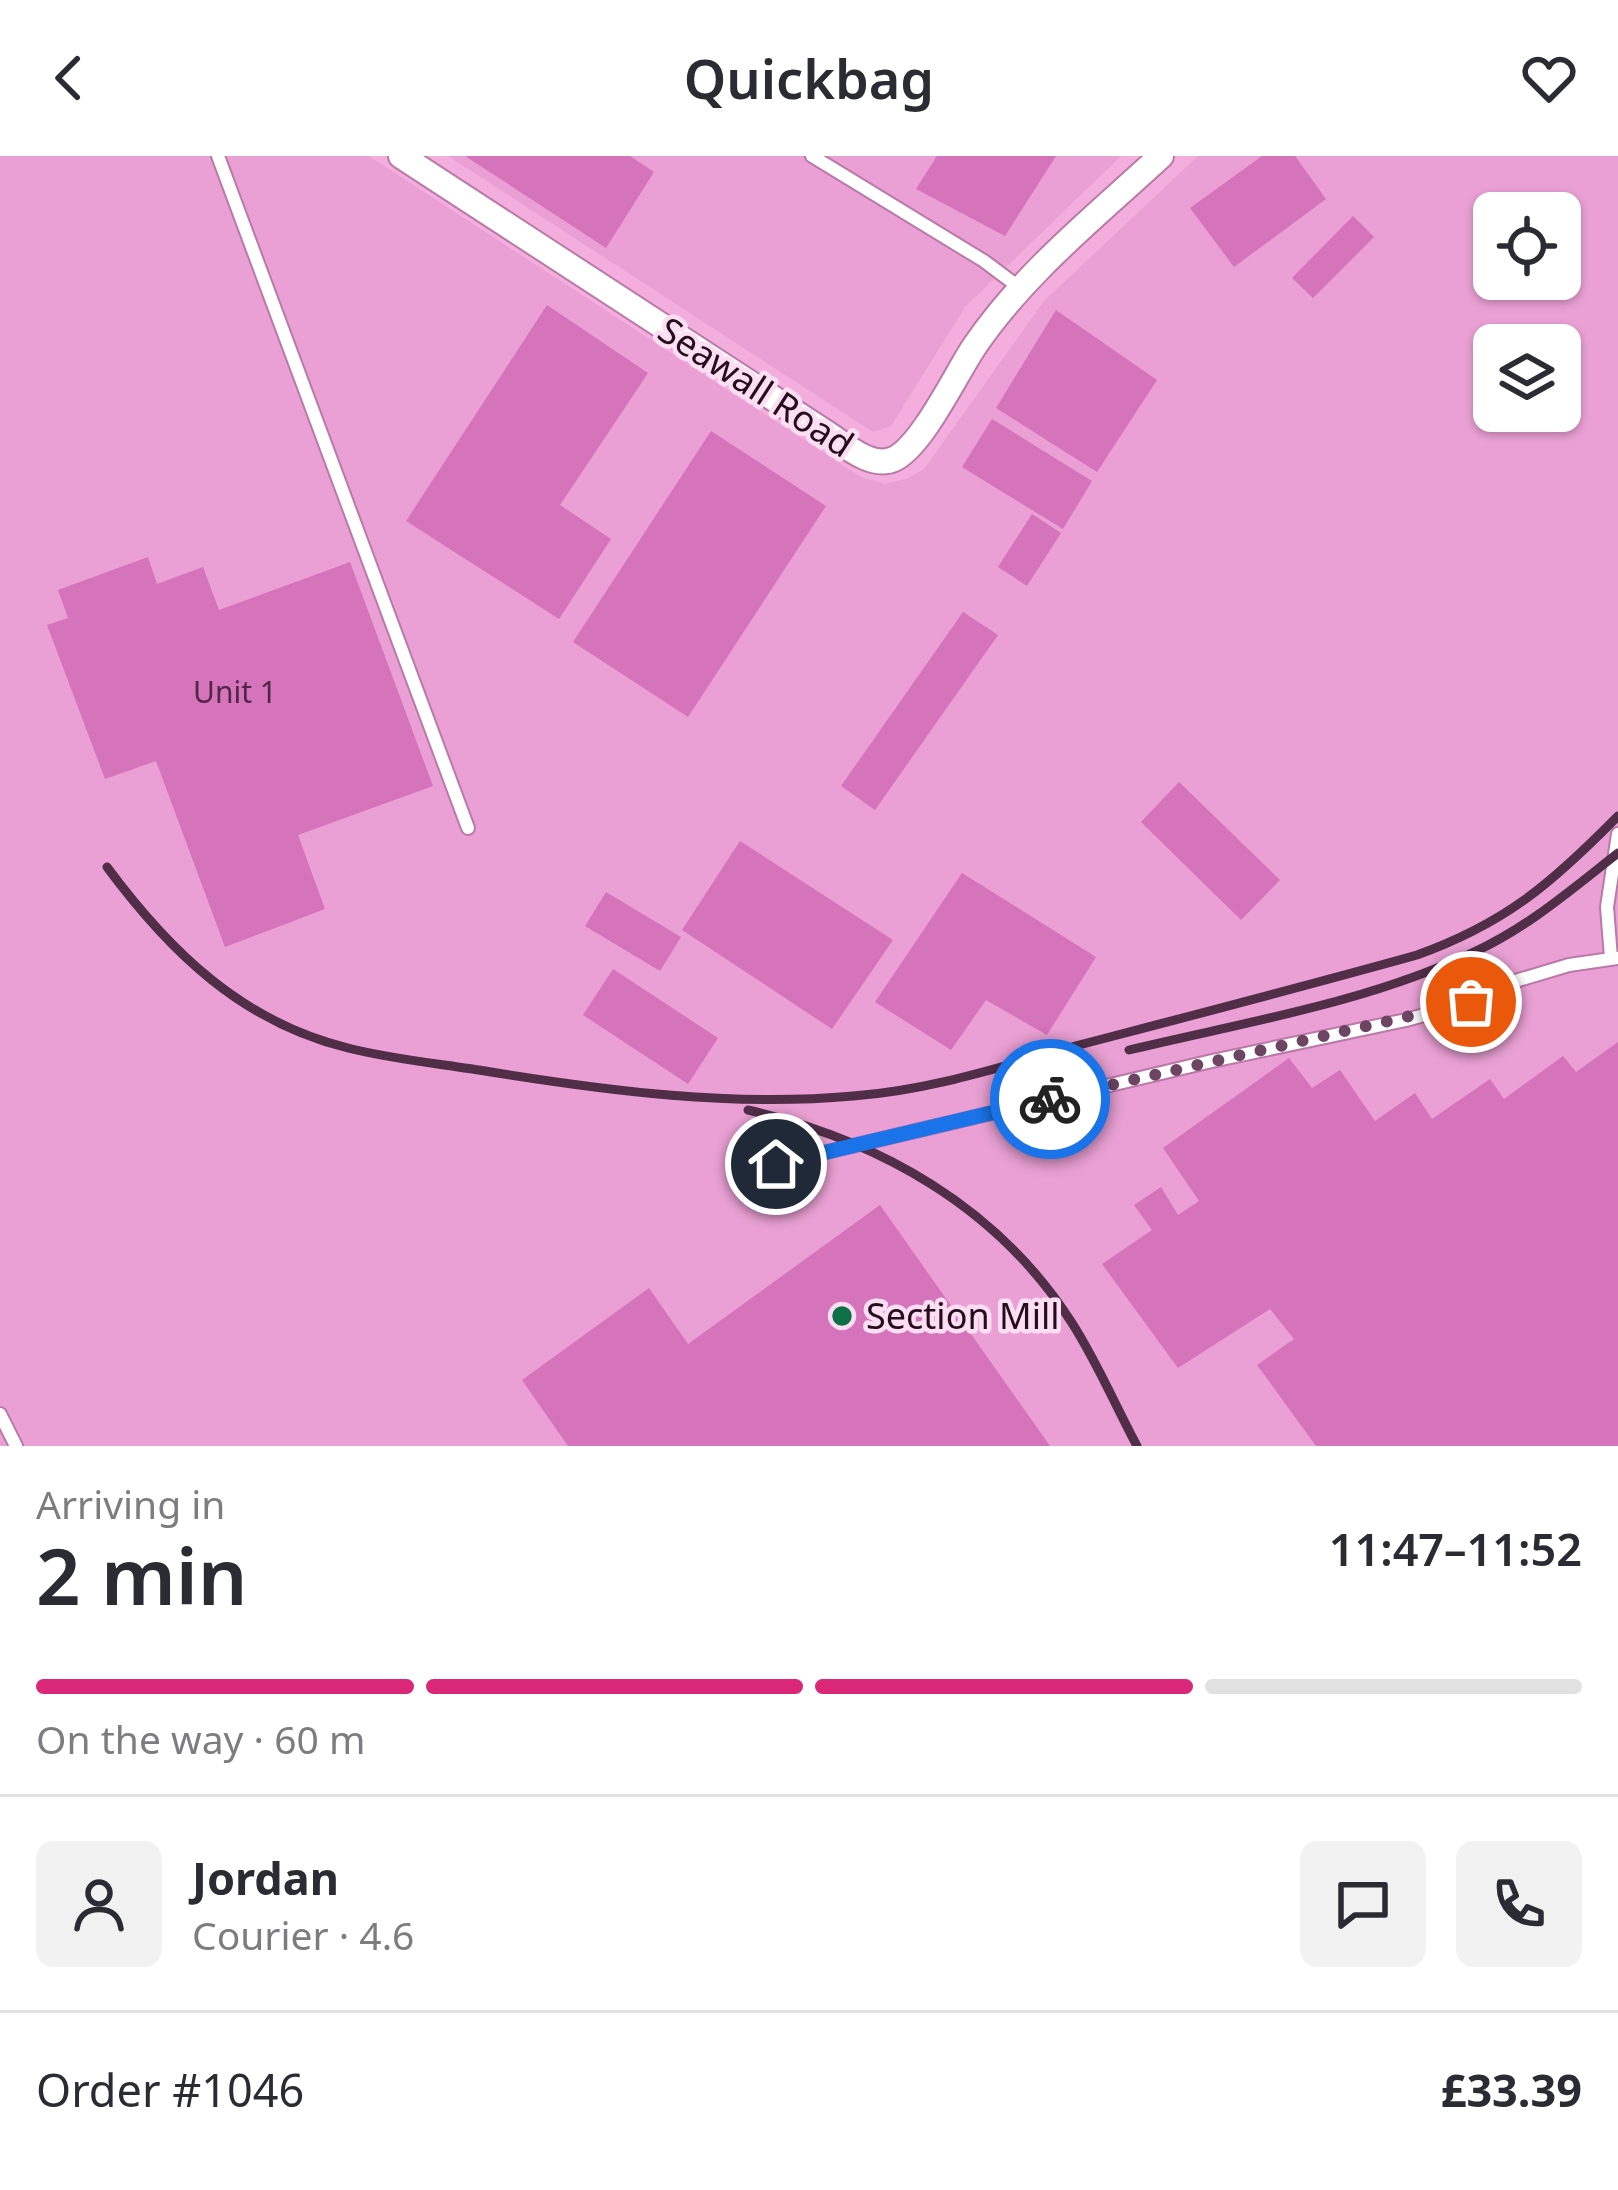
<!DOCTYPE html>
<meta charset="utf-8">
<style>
:root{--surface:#fff;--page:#f2f2f3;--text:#2b2b33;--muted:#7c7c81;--line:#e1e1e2;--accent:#db2777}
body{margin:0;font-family:"Noto Sans",sans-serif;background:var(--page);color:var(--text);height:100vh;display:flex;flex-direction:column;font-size:45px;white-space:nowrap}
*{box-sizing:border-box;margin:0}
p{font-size:39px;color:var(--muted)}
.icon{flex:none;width:66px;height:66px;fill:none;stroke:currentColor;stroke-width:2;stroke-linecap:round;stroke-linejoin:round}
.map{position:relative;height:1290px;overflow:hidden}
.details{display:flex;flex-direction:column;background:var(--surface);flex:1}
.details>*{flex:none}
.fabs{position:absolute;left:1473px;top:36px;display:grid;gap:24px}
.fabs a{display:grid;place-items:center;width:108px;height:108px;border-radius:18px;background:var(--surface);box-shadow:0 3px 9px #0004;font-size:60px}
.pin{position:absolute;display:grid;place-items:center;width:102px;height:102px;color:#fff;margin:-51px;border:6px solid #fff;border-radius:50%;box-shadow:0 3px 12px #0007}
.courier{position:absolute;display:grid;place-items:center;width:120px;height:120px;margin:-60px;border:9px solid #1a73e8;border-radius:50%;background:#fff;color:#222;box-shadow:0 3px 15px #0007}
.summary em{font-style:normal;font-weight:600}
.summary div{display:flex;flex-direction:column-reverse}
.summary{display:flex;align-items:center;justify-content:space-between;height:204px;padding:0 36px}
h1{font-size:78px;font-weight:600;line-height:90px}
.bar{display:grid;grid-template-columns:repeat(4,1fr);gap:18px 12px;align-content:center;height:144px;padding:0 36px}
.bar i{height:15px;border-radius:9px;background:var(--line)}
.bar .current{background:var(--accent)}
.bar p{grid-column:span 4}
.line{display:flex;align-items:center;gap:30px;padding:0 36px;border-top:3px solid var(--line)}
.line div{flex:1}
.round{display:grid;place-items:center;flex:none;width:126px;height:126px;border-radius:18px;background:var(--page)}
header{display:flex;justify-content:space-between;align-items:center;height:156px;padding:0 36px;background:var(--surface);font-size:54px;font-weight:600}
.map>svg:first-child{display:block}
</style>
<header><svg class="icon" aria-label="back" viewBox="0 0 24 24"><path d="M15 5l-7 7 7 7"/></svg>Quickbag<svg class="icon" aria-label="heart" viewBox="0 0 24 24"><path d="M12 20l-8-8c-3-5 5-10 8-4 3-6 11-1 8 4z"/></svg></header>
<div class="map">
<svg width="1618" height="1290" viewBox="0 0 1618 1290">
<rect width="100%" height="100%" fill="#f3aede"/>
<!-- built -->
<path fill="#eaa0d4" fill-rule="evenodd" d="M0,0h369l492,321 24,7 21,-5 18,-10 120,-168 154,-145h420v1290h-1618zM1494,57h66v66h-66zM1494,189h66v66h-66z
M448,0h673l-156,151 -74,119 -18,6z"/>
<!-- building -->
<path fill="#d573bb" d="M465,0h165l24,16 -48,76z
M937,0h119l-51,80 -89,-47z
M1262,0h33l31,43 -92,68 -44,-59z
M1353,60l21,21 -61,61 -21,-20z
M547,149l101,68 -88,132 51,34 -52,80 -153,-98z
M1056,154l101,70 -60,92 -101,-64z
M992,263l100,62 -29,48 -101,-62z
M711,275l115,75 -138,211 -115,-75z
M1032,358l29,19 -34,53 -29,-19z
M148,401l9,27 46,-17 16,43 131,-48 83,224 -135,49 27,74 -100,38 -69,-186 -51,18 -58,-154 21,-7 -10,-28z
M963,456l35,23 -123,175 -34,-24z
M1179,626l101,98 -39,40 -100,-98z
M740,685l153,99 -61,89 -150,-99z
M962,717l134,84 -49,78 -61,-35 -35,50 -76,-48z
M606,736l75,45 -21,34 -75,-45z
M613,813l105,69 -30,46 -105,-69z
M1618,886v404h-302l-59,-81 37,-26 -24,-30 -92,59 -76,-104 50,-34 -18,-25 27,-18 17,28 21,-14 -36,-53 126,-90 23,30 28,-18 35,51 40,-28 17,26 58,-40 14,20 59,-43 13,16z
M880,1049l170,241h-482l-46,-66 127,-92 39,56z"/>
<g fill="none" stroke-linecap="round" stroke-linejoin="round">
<defs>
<path id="lane" d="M218,0l250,672
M812,0l172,105 36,27
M1611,802l-4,-51 11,-73
M776,1008l436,-103 194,-41 65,-18 31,-17 67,-20 49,-7
M0,1258l16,32"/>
<path id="street" d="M401,0l427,278c18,12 44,35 66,25 28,-13 62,-85 80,-112 50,-74 122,-131 187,-191"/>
</defs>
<!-- lane casing -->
<use href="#lane" stroke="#ba79a7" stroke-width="16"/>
<!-- street casing -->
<use href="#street" stroke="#ba79a7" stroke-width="28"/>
<!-- lane -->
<use href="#lane" stroke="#fff" stroke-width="12"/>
<!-- street -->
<use href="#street" stroke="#fff" stroke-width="24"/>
<!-- rail -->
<path stroke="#502e47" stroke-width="9" d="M107,711c63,85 135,155 241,181 47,12 96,16 143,24 119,19 242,35 362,24 80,-6 153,-31 230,-52 111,-29 223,-58 334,-89 89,-32 135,-72 201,-139
M1129,894c116,-28 237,-47 345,-98 53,-24 98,-63 144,-99
M748,954c131,30 250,97 324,213 25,39 43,82 65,123"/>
</g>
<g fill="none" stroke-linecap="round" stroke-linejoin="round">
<!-- done -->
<path stroke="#6d4562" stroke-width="12" stroke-dasharray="0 21.6" d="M1050,943l421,-97"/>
<!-- route -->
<path stroke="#1a73e8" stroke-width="15" d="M776,1008l274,-65"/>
</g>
<!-- markers -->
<circle fill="#0e7046" stroke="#fbdef2" stroke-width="4.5" cx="842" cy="1160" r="12"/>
<g text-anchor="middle" stroke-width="9" stroke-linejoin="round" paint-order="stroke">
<!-- number labels -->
<g font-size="30" fill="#512646">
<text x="235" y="547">Unit 1</text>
</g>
<!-- street labels -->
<g font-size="36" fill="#250d1f" stroke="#fbdef2">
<text transform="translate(756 231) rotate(33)" y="13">Seawall Road</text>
</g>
<!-- poi labels -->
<g font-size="36" fill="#250d1f" stroke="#fbdef2" text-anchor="start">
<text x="866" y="1173">Section Mill</text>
</g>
</g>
</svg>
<div class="fabs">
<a><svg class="icon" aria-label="locate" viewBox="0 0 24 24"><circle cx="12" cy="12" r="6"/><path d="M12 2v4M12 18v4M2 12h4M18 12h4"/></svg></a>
<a><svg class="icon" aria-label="layers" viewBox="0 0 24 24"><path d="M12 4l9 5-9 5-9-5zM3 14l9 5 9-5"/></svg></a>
</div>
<div class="pin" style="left:1471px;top:846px;background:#ea580c"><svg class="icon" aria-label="bag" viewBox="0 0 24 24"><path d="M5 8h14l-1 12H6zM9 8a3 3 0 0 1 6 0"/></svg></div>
<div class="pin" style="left:776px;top:1008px;background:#1f2937"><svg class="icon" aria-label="home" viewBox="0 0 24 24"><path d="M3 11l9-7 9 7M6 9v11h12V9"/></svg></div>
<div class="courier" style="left:1050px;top:943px"><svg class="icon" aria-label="bike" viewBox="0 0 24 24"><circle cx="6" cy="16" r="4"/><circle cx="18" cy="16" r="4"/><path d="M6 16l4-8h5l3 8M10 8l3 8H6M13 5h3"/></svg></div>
</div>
<section class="details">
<div class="summary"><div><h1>2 min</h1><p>Arriving in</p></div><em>11:47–11:52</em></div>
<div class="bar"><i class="current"></i><i class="current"></i><i class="current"></i><i></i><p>On the way · 60 m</p></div>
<div class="line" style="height:216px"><a class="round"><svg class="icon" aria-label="person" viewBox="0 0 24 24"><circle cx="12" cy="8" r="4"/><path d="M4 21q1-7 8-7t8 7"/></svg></a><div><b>Jordan</b><p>Courier · 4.6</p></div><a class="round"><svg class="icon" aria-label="chat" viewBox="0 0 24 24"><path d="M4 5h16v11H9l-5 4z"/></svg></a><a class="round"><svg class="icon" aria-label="phone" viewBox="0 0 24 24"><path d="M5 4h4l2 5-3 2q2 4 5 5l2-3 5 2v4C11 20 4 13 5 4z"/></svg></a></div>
<div class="line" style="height:156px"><div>Order #1046</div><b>£33.39</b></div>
</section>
